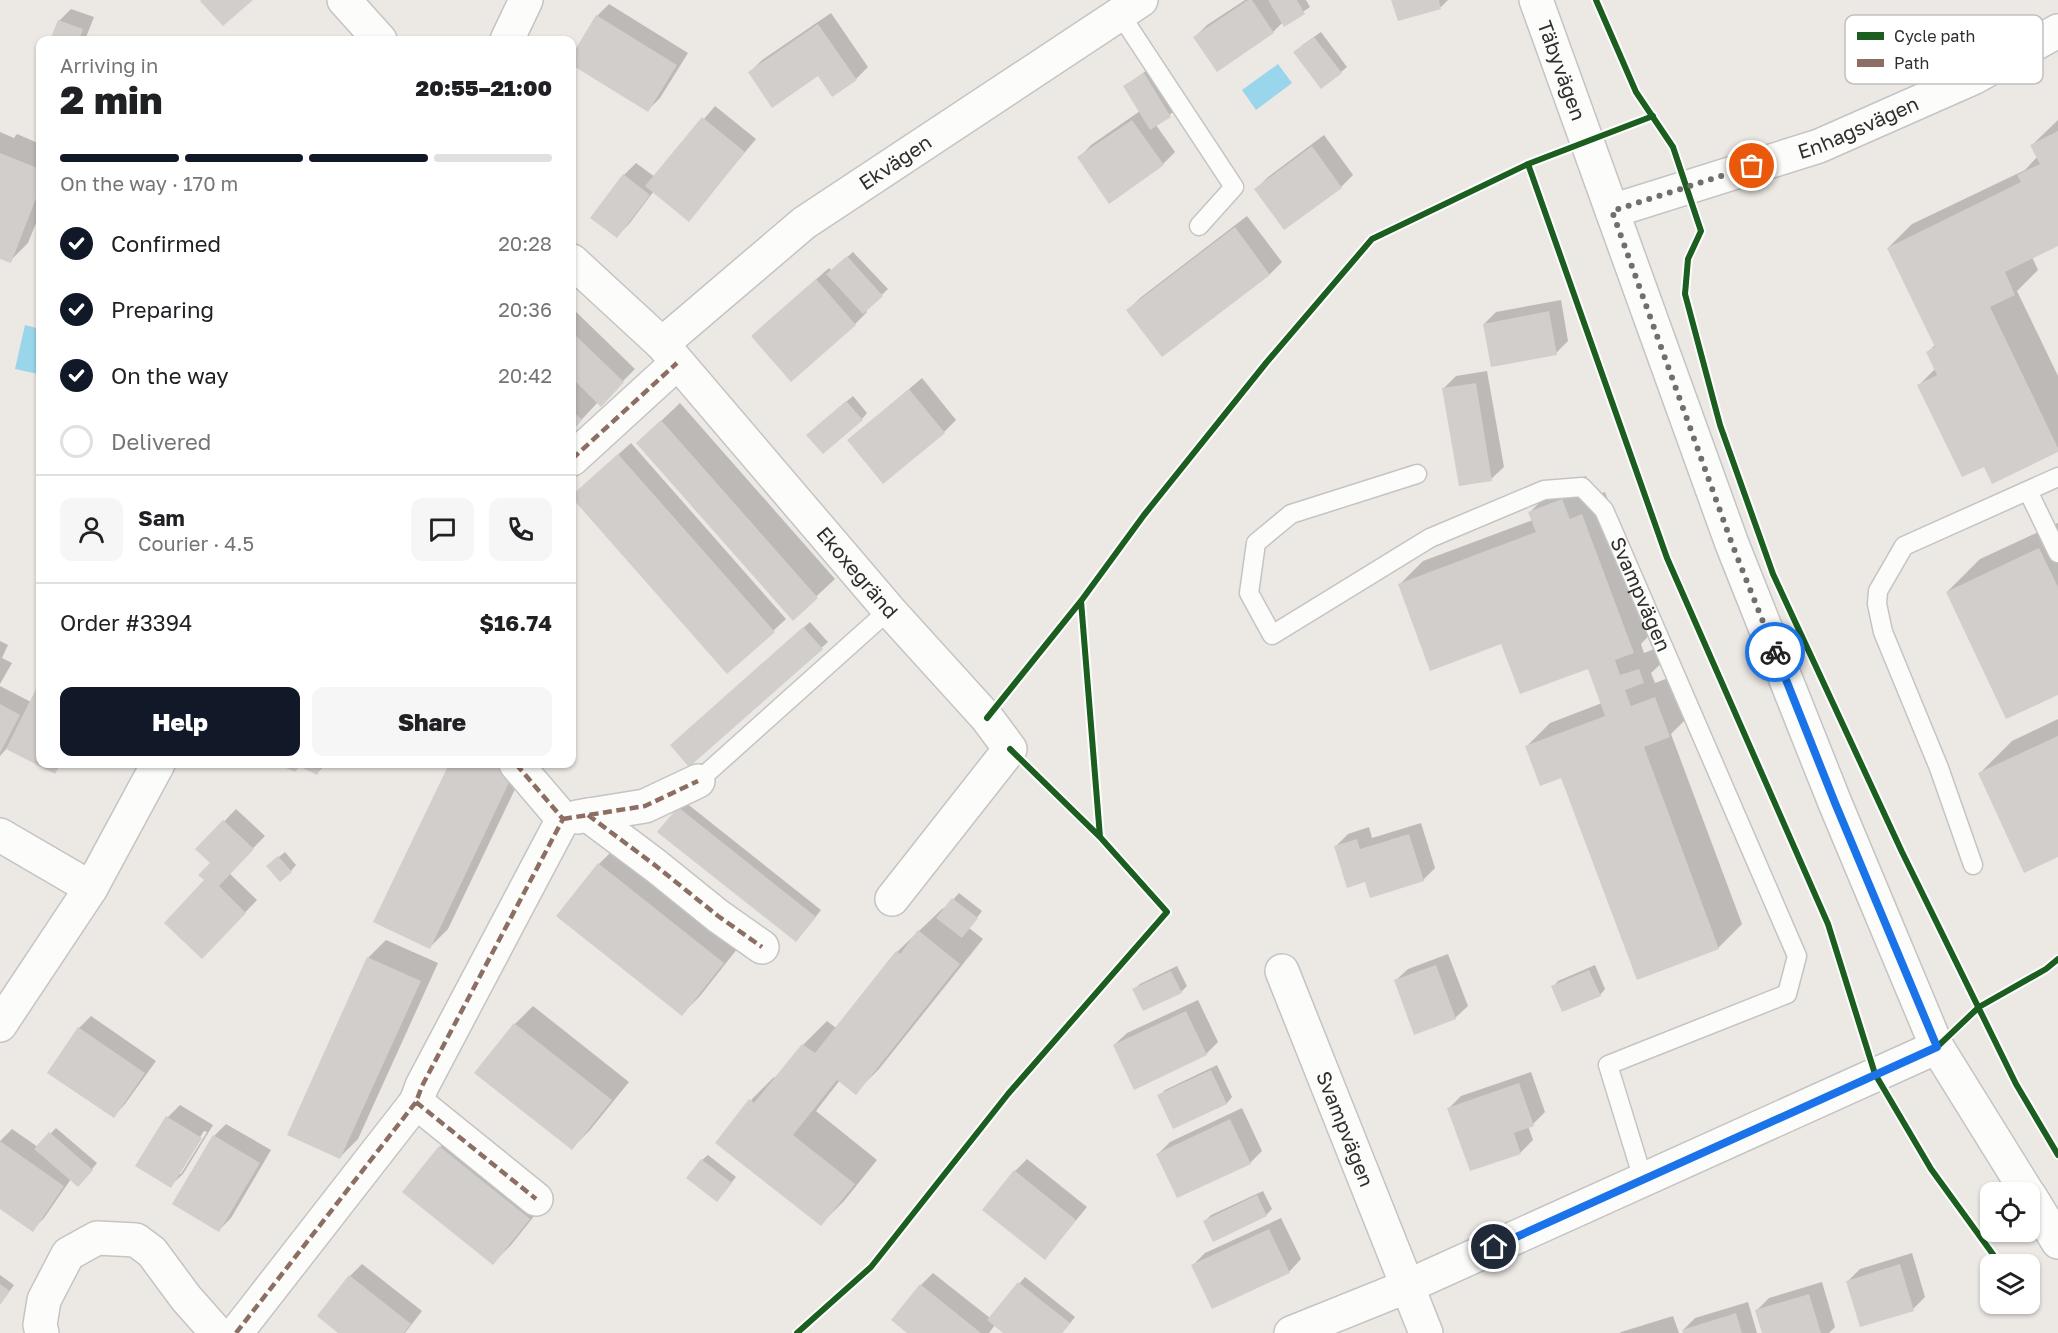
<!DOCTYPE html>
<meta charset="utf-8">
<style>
:root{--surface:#fff;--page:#f6f6f6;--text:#202124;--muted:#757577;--line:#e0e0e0;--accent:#111827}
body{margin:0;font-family:"Golos Text",sans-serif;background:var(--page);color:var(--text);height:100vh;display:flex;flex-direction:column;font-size:22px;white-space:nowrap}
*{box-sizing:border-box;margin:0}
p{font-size:20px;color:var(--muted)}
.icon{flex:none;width:33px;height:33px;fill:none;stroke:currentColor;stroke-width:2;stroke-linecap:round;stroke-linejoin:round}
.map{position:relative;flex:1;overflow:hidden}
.details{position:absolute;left:36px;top:36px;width:540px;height:732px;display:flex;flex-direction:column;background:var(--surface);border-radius:12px;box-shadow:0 2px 4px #0004}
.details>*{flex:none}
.buttons{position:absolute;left:1980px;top:1182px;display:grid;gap:12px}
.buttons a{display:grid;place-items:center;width:60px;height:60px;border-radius:12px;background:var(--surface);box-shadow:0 2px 4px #0004;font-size:30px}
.pin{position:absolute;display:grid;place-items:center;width:51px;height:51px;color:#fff;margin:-26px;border:3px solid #fff;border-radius:50%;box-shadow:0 2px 6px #0007}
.courier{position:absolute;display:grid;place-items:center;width:60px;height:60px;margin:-30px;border:4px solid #1a73e8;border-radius:50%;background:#fff;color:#222;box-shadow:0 2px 8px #0007}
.headline em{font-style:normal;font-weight:800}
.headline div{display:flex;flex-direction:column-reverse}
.headline{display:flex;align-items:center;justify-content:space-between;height:102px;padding:0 24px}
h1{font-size:39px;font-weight:800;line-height:45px}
.bar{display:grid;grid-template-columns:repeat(4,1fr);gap:9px 6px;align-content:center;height:72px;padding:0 24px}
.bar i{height:8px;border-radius:4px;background:var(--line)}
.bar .active{background:var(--accent)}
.bar p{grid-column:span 4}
.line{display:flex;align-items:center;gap:15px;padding:0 24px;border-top:2px solid var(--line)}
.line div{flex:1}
.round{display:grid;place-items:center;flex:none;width:63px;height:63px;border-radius:12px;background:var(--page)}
ol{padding:0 24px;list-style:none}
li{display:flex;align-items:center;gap:18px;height:66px}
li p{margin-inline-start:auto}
li .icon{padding:6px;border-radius:50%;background:var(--accent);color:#fff;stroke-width:4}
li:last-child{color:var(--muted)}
li i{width:33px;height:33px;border:3px solid var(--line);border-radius:50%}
.action{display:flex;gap:12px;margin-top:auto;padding:12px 24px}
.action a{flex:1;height:69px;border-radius:12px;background:var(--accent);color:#fff;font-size:24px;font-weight:800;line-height:69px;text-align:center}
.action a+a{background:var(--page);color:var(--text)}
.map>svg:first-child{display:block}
</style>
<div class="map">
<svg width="2058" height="1333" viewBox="0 0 2058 1333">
<rect width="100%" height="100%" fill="#ece8e4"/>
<!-- water -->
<path fill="#99d6ec" d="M1278,64l14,19 -36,27 -14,-20z
M25,325l15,4v33l-2,12 -23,-5z"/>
<!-- shadow -->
<path fill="#0003" fill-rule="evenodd" d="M1245,0h61l4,7 -25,17 -2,-2 -10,10 -78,5 12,-12z
M1393,0h55l-7,7z
M609,4l79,49 -28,45 -12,12 -76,-47v-5l25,-42z
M71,9l23,8 -9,23h-34l8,-19z
M831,13l37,54 -12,12 -23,16 -15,-21 -68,-2 12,-12z
M1321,32l26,35 -6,5 -40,-26z
M1150,68l26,42 -20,15 19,27 -12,12 -84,-6 12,-13 49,-34 -15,-25z
M40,69v11l-3,-2z
M715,106l41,33 -67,80 -35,-28 -25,33 -12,12 7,-61 12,-12 19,14z
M2058,120v125l-26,12 6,13 -21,21 41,85v75l-74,14 -65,-80 17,-17 -8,-16 8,-8 -48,-96 24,-24 113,-54 13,-14 -6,-11z
M0,132l14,6 3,-4 23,10v69l-12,30 -18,18 -10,-4z
M1324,135l29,40 -12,12 -85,2 12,-12z
M1247,216l35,46 -12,12 -108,81 -34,-45 12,-12z
M853,252l35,37 -22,21 1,2 -12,12 -64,56 -26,-56 64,-56 3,3z
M1561,300l7,41 -12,12 -72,-29 12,-12z
M572,308l63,61 -35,35 -2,-2 -26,28z
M1487,371l17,96 -13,12 -47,-91 12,-12z
M922,378l34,42 -12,12 -95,8z
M853,396l14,17 -5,6 -48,10z
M680,403l155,176 -42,39 -155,-175z
M631,443l155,176 -58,53 -156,-176z
M1586,476l8,20 11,-4 51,136 -15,16 3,9 18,-7 5,12 -16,15 4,10 24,-9 14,38 -22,22 71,190 -24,24 -156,-172 -35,-30 23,-23 52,-20 -13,-36 -87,-25 -103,-57 24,-24 110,-41 -3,-8 24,-24z
M2058,523v170l-111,-101 33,-33z
M810,622l18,20 -139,123 -12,-25z
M0,641l8,4 -6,13 10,5 -12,21z
M40,684v80h23l-9,8 -47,-24 -7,8v-70l31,16z
M2058,719v136l-79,-81 33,-33z
M280,764h46l-9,9 -16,-8 -6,6z
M450,764h77l-79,165 -18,18 -55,-26z
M685,802l136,108 -20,25 -141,-103z
M236,809l29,27 -36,37 28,27 -43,45 -8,-65 6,-17 -14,-14z
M1421,823l14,45 -12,12h-57l-30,-34 12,-12 21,-7 3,11z
M617,846l124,98 -41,52 -18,18 -124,-99 41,-51z
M285,852l11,13 -5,6 -17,-10z
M959,893l23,18 -13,17 14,11 -104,130 -24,24 -15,-13 -24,31 61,49 -33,41 -23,23 -70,-124 23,-23 2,2 27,-34 24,-24 9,7 61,-76 46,-44 2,1z
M386,940l52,23 -80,176 -18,18 28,-199z
M1448,954l20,52 -13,12 -60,-37 13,-12z
M1595,965l10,24 -5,6 -47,-8 5,-6z
M1177,966l10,20 -6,6 -47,-3 6,-5z
M1198,1000l20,42 -12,12 -92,-9 13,-12z
M533,1006l96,76 -39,48 -18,18 -96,-76 39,-48z
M91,1016l65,45 -31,43 -12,13 -34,-89z
M1217,1065l15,32 -5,6 -53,24 -15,-31 6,-6z
M1531,1072l14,40 -12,12 -5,2 5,14 -12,12 -50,17 -22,-61 12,-12z
M180,1105l33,20 -30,49 -13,12 -33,-20 31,-49zM204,1131l3,1 -26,42h-4z
M1242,1108l20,43 -12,12 -92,-9 12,-12z
M226,1124l45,26 -40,68 -12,12 -5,-94z
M56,1128l41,35 -13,16h-13l-27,39 -12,12 -32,-23v-66l12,-12 26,18z
M458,1129l89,71 -36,45 -18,18 -53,-116z
M708,1155l28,22 -14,17 -20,-34z
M1027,1159l60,48 -42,51 -61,-48 31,-39z
M1263,1191l9,18 -6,6 -61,6 6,-6z
M1281,1218l20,41 -12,13 -96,-7 12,-12z
M1912,1253l13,44 -12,12 -65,-28 12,-12z
M362,1264l60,47 -17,22h-64l9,-57z
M933,1273l57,45 35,-41 50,40 -13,16h-57l-10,-8 -6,8h-79l11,-48z
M0,1275l14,10 -14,19z
M1822,1282l13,45 -6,6h-65l-7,-23 12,-12z
M1748,1302l9,31h-73l-1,-3 12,-12z
M1673,1316l6,17h-59l1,-1z"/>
<!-- building -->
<path fill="#d1cecb" d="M201,0h52l-30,26 -23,-25z
M1248,0h4l22,33 -57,39 -24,-35z
M1268,0h29l8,14 -21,13z
M1391,0h48l2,9 -43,12z
M596,15l81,50 -29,47 -76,-47v-10z
M58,20l25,9 -4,11h-29z
M818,24l39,56 -25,17 -14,-21 -46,32 -24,-36z
M1314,37l28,36 -21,16 -28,-37z
M1144,73l27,44 -21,13 -27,-44z
M702,117l43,35 -56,70 -44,-36z
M1132,120l32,45 -55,39 -32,-47z
M2058,131v115l-53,26 10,23 -25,12 68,141v4l-66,32 -8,-17 -22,10 -45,-92 20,-10 -11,-23 9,-5 -48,-99 134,-66 -4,-7 23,-11 -10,-19z
M1312,146l30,42 -58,42 -30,-41z
M0,153l40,16v19l-29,75 -11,-4z
M623,174l27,21 -33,43 -27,-20z
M1235,227l35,48 -108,82 -36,-47z
M847,256l36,40 -20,18 -37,-40z
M816,279l40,46 -65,57 -40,-46z
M1549,311l8,44 -66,12 -8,-43z
M572,332l52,50 -23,25 -29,-29z
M1476,383l16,98 -33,5 -17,-98z
M909,389l36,44 -62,51 -36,-44z
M846,401l17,19 -40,34 -17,-19z
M572,410l10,10 -10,11z
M661,420l157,178 -25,23 -157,-178z
M618,454l157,178 -48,42 -155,-176v-3z
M1562,499l8,20 12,-5 52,139 -19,7 5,15 19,-6 5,14 -19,7 6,16 24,-9 15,40 -26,10 75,202 -82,31 -76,-202 -21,8 -15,-40 80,-30 -17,-47 -68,25 -19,-50 -71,27 -32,-87 138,-52 -8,-20z
M2039,548l19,39v108l-52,24 -60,-127z
M803,627l20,22 -134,118 -19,-22z
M40,681v83h20l-5,10 -49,-25z
M0,704l20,11 -20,38z
M2058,736v121l-34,16 -46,-100z
M277,764h46l-6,11 -18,-9 -4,6z
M449,764h48l17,8 -84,177 -57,-27z
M678,807l138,110 -20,25 -139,-110z
M223,820l31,29 -35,37 27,27 -44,46 -38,-36 40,-43 -6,-5 12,-12 -15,-14z
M1409,834l15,47 -54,17 -5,-16 -18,6 -13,-42 23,-7 3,10z
M278,856l14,16 -12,10 -14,-16z
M598,863l126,100 -42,53 -126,-100z
M952,898l26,20 -16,20 -26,-20z
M918,930l42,34 -104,131 -19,-15 -44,55 62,49 -34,42 -106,-83 34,-44 5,4 48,-59 13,9 81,-102 4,3z
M367,957l54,24 -81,178 -53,-24z
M1436,965l20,54 -42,16 -20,-55z
M1589,970l12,26 -39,16 -11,-26z
M1171,971l11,22 -39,18 -11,-22z
M1186,1011l21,44 -73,35 -21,-45z
M514,1023l98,77 -40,50 -98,-77z
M78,1027l67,46 -31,45 -67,-45z
M1211,1070l16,34 -54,25 -16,-34z
M1519,1083l15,43 -20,7 7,21 -51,17 -23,-63z
M166,1116l36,22 -31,50 -36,-22z
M1230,1119l21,45 -74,34 -21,-44z
M49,1132l44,38 -15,17 -44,-38z
M213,1135l47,28 -41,69 -47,-28z
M0,1141l64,45 -31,46 -33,-23z
M439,1146l91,73 -37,46 -91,-73z
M701,1159l31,24 -15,19 -31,-24z
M1014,1170l62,50 -31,40 -63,-50z
M1257,1195l10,21 -54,26 -10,-21z
M1269,1229l21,44 -78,36 -21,-44z
M1900,1264l14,47 -54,16 -14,-46z
M349,1275l62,49 -7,9h-66l-21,-17z
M1018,1282l52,41 -8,10h-59l-16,-13z
M0,1284l10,7 -10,14z
M920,1284l61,49h-74l-16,-13z
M1809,1294l12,39h-59l-7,-23z
M1736,1313l6,20h-59l-1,-3z"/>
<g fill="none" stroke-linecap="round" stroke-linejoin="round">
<defs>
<g id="lane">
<path d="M1120,14l114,173 -35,39"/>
<path id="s1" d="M1417,474l-126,40 -35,29 -7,50 23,42 158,-97 114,-48 38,-3 22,23 193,446 -10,38 -179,71 35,114"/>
<path d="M2028,491l30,62"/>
<path d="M698,781l191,-171"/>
<path d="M1973,865l-34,-97 -56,-136 -6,-28 1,-13 26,-45 154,-69"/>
</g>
<g id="street">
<path d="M344,0l36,40"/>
<path d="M507,40l19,-40"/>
<path id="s2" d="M572,261l90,83 227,266 98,108 23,31 -118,150"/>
<path id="s3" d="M662,344l142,-121 337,-223"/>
<path d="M572,459l105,-96"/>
<path d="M588,815l68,51 62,50 44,31"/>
<path d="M577,817l68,-11 53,-25"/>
<path d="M0,835l91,53"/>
<path id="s4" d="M1282,971l144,362"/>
<path d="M0,1025l91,-137 67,-124"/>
<path d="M416,1102l120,97"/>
<path d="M42,1333l-2,-8 4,-25 24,-46 29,-16 39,2 16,12 34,46 31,35"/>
<path d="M236,1333l180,-231 6,-16 141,-267 -47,-55"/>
<path d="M1291,1333l117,-47 529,-239"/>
</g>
<g id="secondary">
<path id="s5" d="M1536,0l196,544 103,259 102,244 90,145"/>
<path id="s6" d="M1612,211l207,-65 154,-68 85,-47"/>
<path d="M2030,1196l28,46"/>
</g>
</defs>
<!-- lane casing -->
<use href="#lane" stroke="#c5c4c5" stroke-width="21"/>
<!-- street casing -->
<use href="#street" stroke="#c5c4c5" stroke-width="36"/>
<!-- secondary casing -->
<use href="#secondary" stroke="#c5c4c5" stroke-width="36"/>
<!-- lane -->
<use href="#lane" stroke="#fcfcfb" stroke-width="18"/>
<!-- street -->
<use href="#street" stroke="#fcfcfb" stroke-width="33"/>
<!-- secondary -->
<use href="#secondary" stroke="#fcfcfb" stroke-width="33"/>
<!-- quiet -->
<path stroke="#8d6e63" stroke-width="4.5" stroke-dasharray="9 4.5" stroke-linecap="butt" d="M572,459l105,-96
M588,815l68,51 62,50 44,31
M563,819l82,-13 53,-25
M416,1102l120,97
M236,1333l180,-231 6,-16 141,-267 -47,-55"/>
<defs>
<path id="cycleway" d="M1596,0l40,92 37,55 28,84 -13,28 -3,35 35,131 53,149 129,278 114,232 42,71
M1528,164l139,394 161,366 47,150 56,95 69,95
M1081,601l19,236
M987,718l94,-117 63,-86 122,-152 106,-124 156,-75 125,-48
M1937,1047l42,-40 67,-38 12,-10
M797,1333l74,-66 137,-173 159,-182 -67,-75 -90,-88"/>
</defs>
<!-- cycleway casing -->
<use href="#cycleway" stroke="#fff" stroke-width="10"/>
<!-- cycleway -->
<use href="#cycleway" stroke="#1b5e20" stroke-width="6"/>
</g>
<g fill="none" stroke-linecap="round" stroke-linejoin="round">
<!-- done -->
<path stroke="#706f6e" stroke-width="6" stroke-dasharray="0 10.8" d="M1752,166l-140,45 120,333 43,108"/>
<!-- route -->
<path stroke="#1a73e8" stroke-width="8" d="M1494,1247l443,-200 -102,-244 -60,-151"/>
</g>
<g text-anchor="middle" stroke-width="6" stroke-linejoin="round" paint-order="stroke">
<!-- street labels -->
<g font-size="20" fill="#2e2e2e" stroke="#fff">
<text dy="7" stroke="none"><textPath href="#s5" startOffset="75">Täbyvägen</textPath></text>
<text dy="7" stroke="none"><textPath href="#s6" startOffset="260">Enhagsvägen</textPath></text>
<text dy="7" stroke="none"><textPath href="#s3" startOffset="296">Ekvägen</textPath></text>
<text dy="7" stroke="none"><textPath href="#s2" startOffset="423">Ekoxegränd</textPath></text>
<text dy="7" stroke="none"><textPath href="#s1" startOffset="747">Svampvägen</textPath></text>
<text dy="7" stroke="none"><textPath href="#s4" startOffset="170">Svampvägen</textPath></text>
</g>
</g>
<!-- legend -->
<rect x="1845" y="15" width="198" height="69" rx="9" fill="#fff" stroke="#c0c0c0" stroke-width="1.5"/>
<rect x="1857" y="32" width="27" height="8" fill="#1b5e20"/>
<rect x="1857" y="59" width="27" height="8" fill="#8d6e63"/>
<g font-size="16" fill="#2e2e2e">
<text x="1894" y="42">Cycle path</text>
<text x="1894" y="69">Path</text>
</g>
</svg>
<div class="buttons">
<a><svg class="icon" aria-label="locate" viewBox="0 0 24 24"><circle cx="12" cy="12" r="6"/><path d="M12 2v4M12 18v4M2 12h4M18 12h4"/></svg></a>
<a><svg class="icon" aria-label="layers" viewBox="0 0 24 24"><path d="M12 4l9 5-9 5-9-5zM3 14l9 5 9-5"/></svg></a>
</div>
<div class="pin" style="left:1752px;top:166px;background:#ea580c"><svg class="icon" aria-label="bag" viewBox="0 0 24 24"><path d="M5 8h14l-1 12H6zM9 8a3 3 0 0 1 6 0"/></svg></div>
<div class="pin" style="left:1494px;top:1247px;background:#1f2937"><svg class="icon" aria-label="home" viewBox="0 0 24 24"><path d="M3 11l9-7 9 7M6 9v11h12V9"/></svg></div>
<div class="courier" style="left:1775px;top:652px"><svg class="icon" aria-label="bike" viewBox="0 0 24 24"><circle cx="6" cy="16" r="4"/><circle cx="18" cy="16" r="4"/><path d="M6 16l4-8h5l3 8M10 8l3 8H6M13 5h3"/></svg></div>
<section class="details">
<div class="headline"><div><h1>2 min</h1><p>Arriving in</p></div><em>20:55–21:00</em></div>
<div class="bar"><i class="active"></i><i class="active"></i><i class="active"></i><i></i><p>On the way · 170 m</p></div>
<ol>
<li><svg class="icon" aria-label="check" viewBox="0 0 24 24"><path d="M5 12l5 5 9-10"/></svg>Confirmed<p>20:28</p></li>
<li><svg class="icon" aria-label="check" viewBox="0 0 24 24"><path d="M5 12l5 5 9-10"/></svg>Preparing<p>20:36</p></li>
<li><svg class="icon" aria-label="check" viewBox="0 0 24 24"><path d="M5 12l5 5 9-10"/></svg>On the way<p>20:42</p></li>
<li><i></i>Delivered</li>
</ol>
<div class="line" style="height:108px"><a class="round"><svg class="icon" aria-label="person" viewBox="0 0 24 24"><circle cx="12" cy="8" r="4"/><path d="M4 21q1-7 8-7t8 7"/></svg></a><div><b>Sam</b><p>Courier · 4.5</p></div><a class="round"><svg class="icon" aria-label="chat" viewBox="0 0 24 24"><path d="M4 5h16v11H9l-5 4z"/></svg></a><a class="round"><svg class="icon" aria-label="phone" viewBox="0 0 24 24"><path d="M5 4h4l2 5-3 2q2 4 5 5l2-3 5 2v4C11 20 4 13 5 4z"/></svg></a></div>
<div class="line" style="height:78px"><div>Order #3394</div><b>$16.74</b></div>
<div class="action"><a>Help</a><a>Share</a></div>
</section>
</div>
